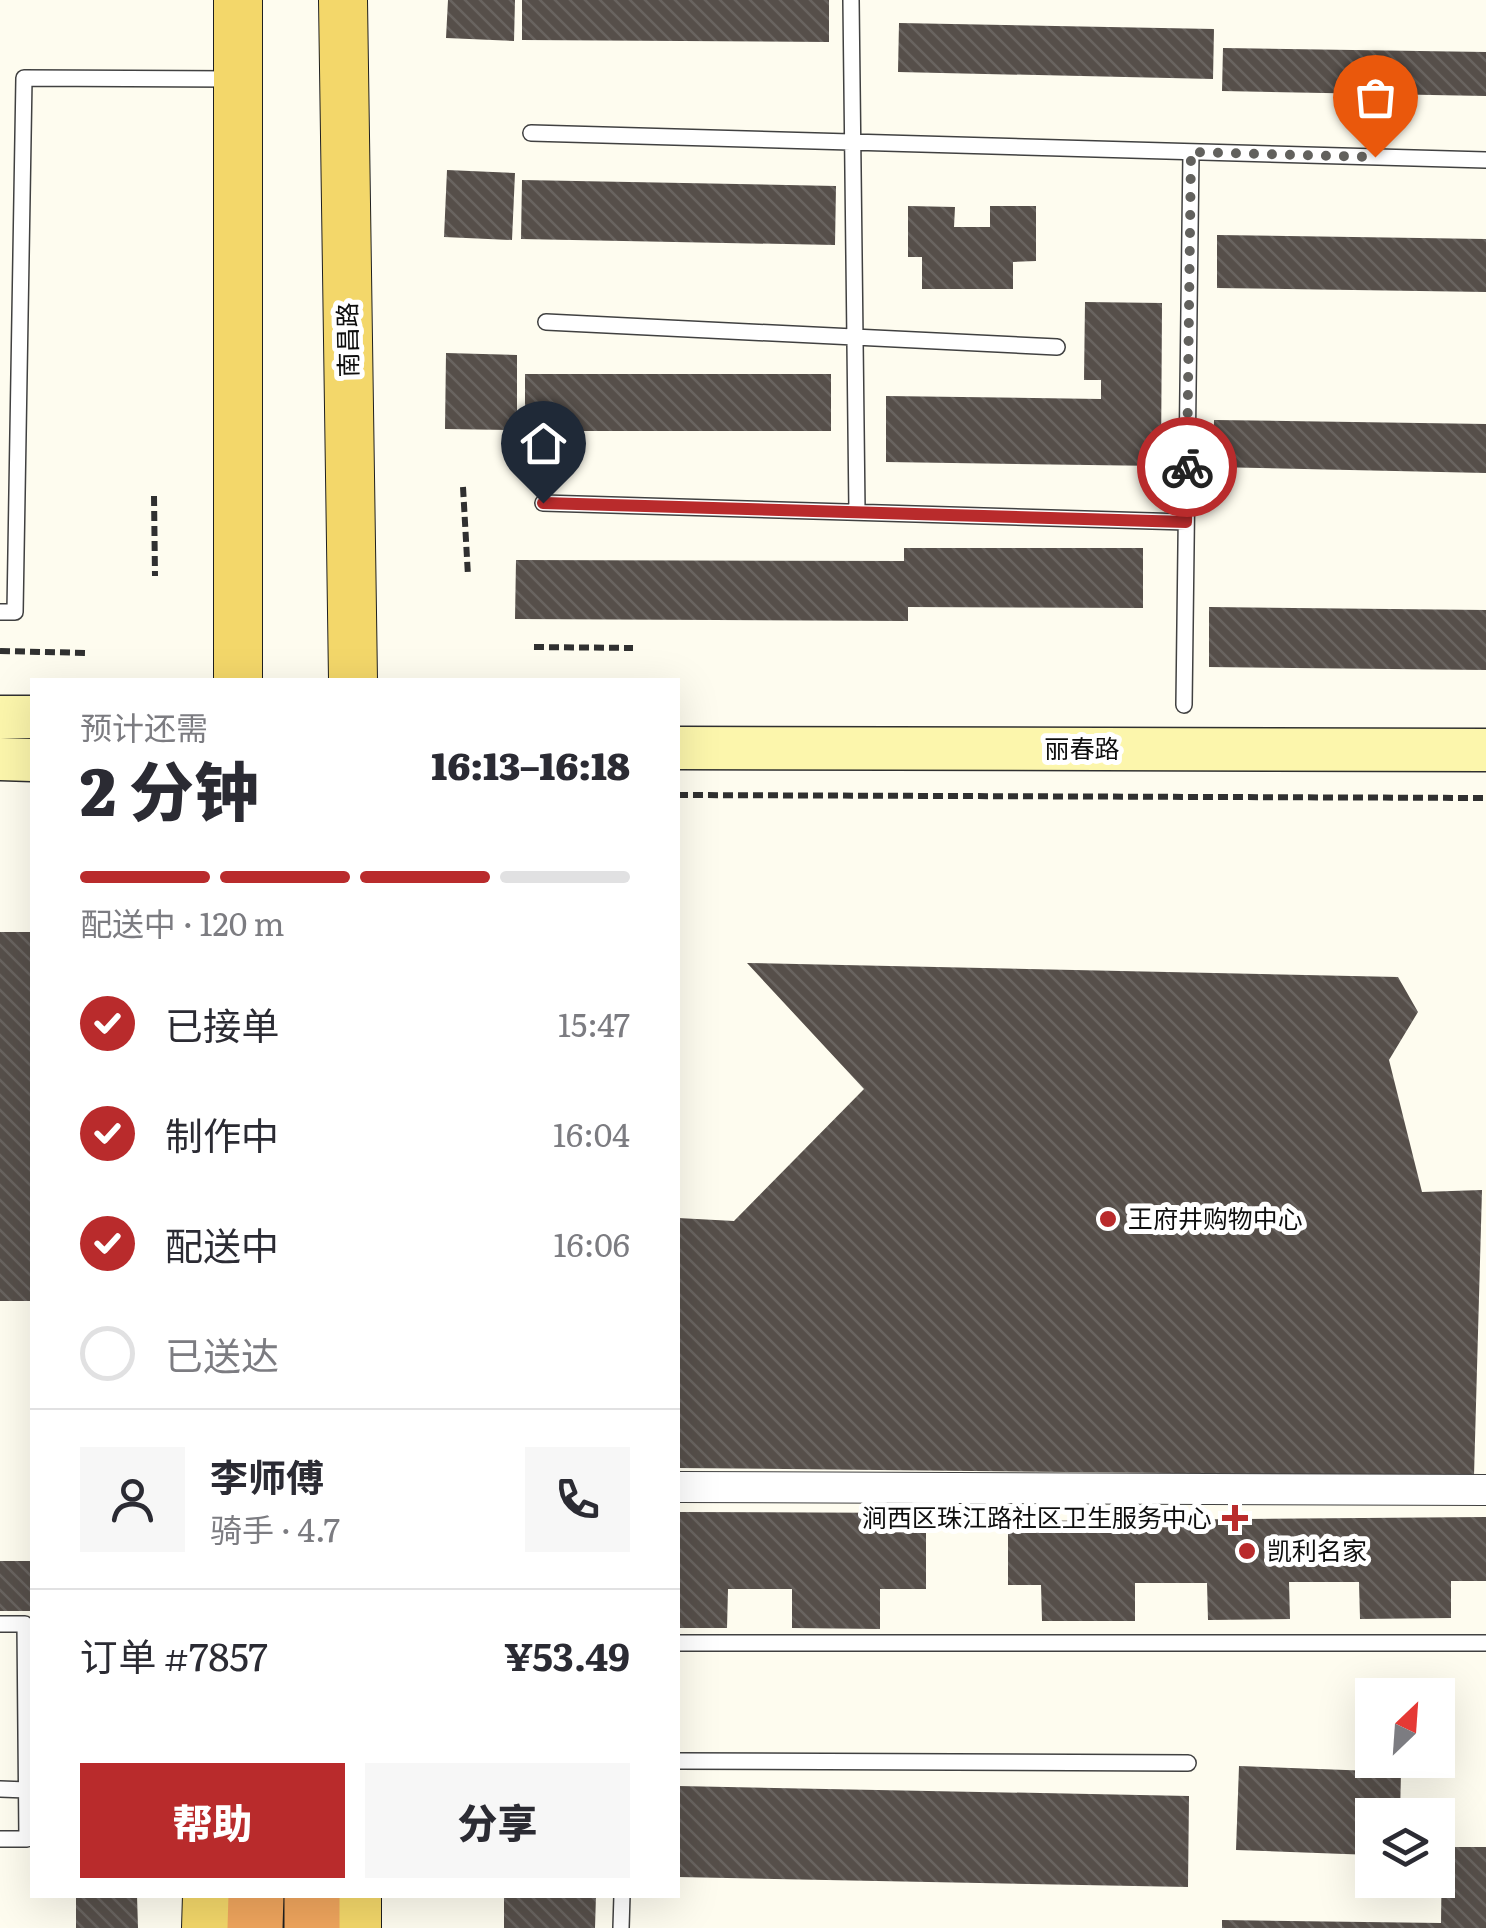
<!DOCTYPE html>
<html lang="zh">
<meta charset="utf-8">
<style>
:root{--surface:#fff;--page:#f7f7f7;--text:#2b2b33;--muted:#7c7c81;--line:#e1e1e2;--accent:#b92b2c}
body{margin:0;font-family:Literata,"Noto Sans SC",serif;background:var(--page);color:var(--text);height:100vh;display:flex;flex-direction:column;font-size:38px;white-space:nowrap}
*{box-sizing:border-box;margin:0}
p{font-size:32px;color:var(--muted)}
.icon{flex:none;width:55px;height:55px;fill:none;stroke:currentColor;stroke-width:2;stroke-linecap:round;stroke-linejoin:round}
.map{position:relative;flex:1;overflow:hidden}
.details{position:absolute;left:30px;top:678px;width:650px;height:1220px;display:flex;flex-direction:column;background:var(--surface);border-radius:0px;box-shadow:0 10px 40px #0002}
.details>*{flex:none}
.needle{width:65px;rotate:25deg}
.buttons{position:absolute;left:1355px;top:1678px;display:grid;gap:20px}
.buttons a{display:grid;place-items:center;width:100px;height:100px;border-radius:0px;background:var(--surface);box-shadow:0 10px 40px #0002;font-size:50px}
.pin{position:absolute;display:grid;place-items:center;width:85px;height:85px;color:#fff;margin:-102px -42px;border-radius:50% 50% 50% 0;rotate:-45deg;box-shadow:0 0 10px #0007}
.pin .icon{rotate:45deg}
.courier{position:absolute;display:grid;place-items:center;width:100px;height:100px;margin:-50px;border:8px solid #b92b2c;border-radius:50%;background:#fff;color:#222;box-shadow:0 2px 12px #0007}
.headline em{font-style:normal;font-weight:800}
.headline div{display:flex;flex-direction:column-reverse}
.headline{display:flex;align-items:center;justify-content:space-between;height:170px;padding:0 50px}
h1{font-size:65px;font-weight:800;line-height:75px}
.bar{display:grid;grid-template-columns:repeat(4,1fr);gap:15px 10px;align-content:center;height:120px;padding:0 50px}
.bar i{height:12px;border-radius:8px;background:var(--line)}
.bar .current{background:var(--accent)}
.bar p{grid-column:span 4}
.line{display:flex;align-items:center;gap:25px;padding:0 50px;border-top:2px solid var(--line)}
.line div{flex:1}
.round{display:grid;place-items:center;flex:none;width:105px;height:105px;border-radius:0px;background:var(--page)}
ol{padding:0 50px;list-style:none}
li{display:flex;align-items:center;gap:30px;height:110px}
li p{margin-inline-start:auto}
li .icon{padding:10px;border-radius:50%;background:var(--accent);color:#fff;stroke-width:4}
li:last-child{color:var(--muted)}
li i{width:55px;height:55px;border:5px solid var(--line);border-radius:50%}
.cta{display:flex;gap:20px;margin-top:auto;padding:20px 50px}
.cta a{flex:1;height:115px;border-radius:0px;background:var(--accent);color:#fff;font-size:40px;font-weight:800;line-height:115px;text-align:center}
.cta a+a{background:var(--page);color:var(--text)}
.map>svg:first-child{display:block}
</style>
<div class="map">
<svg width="1486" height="1928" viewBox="0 0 1486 1928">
<defs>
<pattern id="building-back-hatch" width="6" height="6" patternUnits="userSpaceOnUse" patternTransform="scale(2.5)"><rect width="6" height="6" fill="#564f4a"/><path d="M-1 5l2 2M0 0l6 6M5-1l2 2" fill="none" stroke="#696460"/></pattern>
</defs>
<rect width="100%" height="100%" fill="#fefcef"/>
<!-- building -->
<path fill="url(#building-back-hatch)" d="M448,0h67l-1,41 -68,-3z
M522,0h307v42l-307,-2z
M899,23l315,6 -1,50 -315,-7z
M1223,48l263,4v44l-264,-5z
M447,170l68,3 -3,67 -68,-3z
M522,180l314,6 -1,59 -314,-6z
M908,206l47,1 -1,20h36v-21h46v55l-23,1v27h-91v-32h-14z
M1217,235l269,4v53l-269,-4z
M1085,302l77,1 -1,163 -275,-4v-66l215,3v-19h-17z
M446,353l71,2v75l-72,-1z
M525,374h306v57h-306z
M1214,420l272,4v49l-273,-6z
M904,548h239v60l-235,-1v14l-393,-2 1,-59 388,1z
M1209,607l277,3v60l-277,-3z
M0,932h32v369h-32z
M747,963l651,14 20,35 -29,48 33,132 60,-2 -8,286 -796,-8v-250l56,3 130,-132z
M678,1512l248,1v76h-46v40l-88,-1v-39h-64l-1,39h-49z
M1486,1517v64h-35v37l-91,1 -1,-37h-70l1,37 -82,1 -1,-37h-72v38h-93l-1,-36h-33v-64z
M0,1561h32v50h-32z
M1239,1766l162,6 -1,43h-28v40l-136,-5z
M678,1786l511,10 -1,91 -510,-10z
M1442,1847h44v81h-264v-8l219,3z
M76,1895h61l1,33h-62z
M504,1895h92l-1,33h-91z"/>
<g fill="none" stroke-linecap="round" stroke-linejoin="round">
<defs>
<path id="lane" d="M851,0l6,512
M531,133l955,27
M546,322l511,25
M543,503l643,19
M0,612h15l9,-534 209,1
M1184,705l7,-553
M0,1624h25l2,215h-27
M678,1643h808
M678,1761l510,2
M0,1789l27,1
M621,1928l1,-33"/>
<path id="street" d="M678,1487l808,3"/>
<path id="secondary" d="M0,717h32
M678,748l808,2
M0,759l32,1"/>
<path id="primary" d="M238,0v680
M343,0l10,680
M206,1928l1,-33
M357,1928v-33"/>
<path id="highway" d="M255,1928l1,-33
M312,1928v-33"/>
</defs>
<!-- lane casing -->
<use href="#lane" stroke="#414141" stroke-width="18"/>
<!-- street casing -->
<use href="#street" stroke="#414141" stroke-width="32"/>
<!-- secondary casing -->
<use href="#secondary" stroke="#303030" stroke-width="45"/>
<!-- primary casing -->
<use href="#primary" stroke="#1f1f1f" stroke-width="50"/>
<!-- highway casing -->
<use href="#highway" stroke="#1f1f1f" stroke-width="58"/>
<!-- path -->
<path stroke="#303030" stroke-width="6" stroke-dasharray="10 5" stroke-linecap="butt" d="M463,487l5,89
M154,496l1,80
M534,647l99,1
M0,651l89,2
M678,795l808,3"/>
<!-- lane -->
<use href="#lane" stroke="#fff" stroke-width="15"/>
<!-- street -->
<use href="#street" stroke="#fff" stroke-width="30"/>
<!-- secondary -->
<use href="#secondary" stroke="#fcf6ac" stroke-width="42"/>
<!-- primary -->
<use href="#primary" stroke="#f3d76a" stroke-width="48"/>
<!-- highway -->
<use href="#highway" stroke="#efa55d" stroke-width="55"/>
</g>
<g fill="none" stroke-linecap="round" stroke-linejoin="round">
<!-- done -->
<path stroke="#62615d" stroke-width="10" stroke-dasharray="0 18" d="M1187,467l4,-315 184,5"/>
<!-- route -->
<path stroke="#b92b2c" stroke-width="12" d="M543,503l643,19 1,-55"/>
</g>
<!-- markers -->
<g fill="#b92b2c" stroke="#fff" stroke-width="4">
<circle cx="1108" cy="1219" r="10"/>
<path d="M1230 1503h10v10h10v10h-10v10h-10v-10h-10v-10h10z"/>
<circle cx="1247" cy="1551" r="10"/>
</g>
<g text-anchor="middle" stroke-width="10" stroke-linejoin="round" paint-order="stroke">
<!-- street labels -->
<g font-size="25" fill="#0e0e0e" stroke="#fff">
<text transform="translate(348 340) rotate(-91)" y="9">南昌路</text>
<text x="1082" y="758">丽春路</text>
</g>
<!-- poi labels -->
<g font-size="25" fill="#0e0e0e" stroke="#fff" text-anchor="start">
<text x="1128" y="1228">王府井购物中心</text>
<text x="1212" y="1527" text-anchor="end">涧西区珠江路社区卫生服务中心</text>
<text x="1267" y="1560">凯利名家</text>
</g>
</g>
</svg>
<div class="buttons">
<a><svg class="needle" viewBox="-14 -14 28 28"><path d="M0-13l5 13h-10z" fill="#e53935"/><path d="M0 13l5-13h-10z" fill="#7c7c81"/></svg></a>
<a><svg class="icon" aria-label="layers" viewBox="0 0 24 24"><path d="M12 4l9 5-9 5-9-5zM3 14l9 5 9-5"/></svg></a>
</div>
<div class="pin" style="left:1375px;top:157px;background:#ea580c"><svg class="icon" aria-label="bag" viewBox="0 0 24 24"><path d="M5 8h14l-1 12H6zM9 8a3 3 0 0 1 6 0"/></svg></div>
<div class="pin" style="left:543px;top:503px;background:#1f2937"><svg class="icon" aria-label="home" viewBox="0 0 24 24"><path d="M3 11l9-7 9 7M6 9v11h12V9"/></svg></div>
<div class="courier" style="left:1187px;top:467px"><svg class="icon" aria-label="bike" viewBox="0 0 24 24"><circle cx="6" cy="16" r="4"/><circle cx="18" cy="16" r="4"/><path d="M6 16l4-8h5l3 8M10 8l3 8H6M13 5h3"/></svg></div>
<section class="details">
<div class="headline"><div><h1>2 分钟</h1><p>预计还需</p></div><em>16:13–16:18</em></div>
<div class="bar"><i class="current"></i><i class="current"></i><i class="current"></i><i></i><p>配送中 · 120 m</p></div>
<ol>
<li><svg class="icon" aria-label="check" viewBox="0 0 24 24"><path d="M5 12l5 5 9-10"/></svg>已接单<p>15:47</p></li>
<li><svg class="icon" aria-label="check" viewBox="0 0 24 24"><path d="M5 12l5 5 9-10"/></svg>制作中<p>16:04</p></li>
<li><svg class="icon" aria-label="check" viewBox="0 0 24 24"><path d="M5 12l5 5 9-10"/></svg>配送中<p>16:06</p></li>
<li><i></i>已送达</li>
</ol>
<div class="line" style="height:180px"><a class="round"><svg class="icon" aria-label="person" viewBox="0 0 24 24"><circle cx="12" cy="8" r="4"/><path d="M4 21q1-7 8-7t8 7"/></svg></a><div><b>李师傅</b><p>骑手 · 4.7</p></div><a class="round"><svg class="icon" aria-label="phone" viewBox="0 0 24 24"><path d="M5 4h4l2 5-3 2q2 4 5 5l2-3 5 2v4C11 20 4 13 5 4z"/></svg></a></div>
<div class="line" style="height:130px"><div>订单 #7857</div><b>¥53.49</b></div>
<div class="cta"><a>帮助</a><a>分享</a></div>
</section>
</div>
